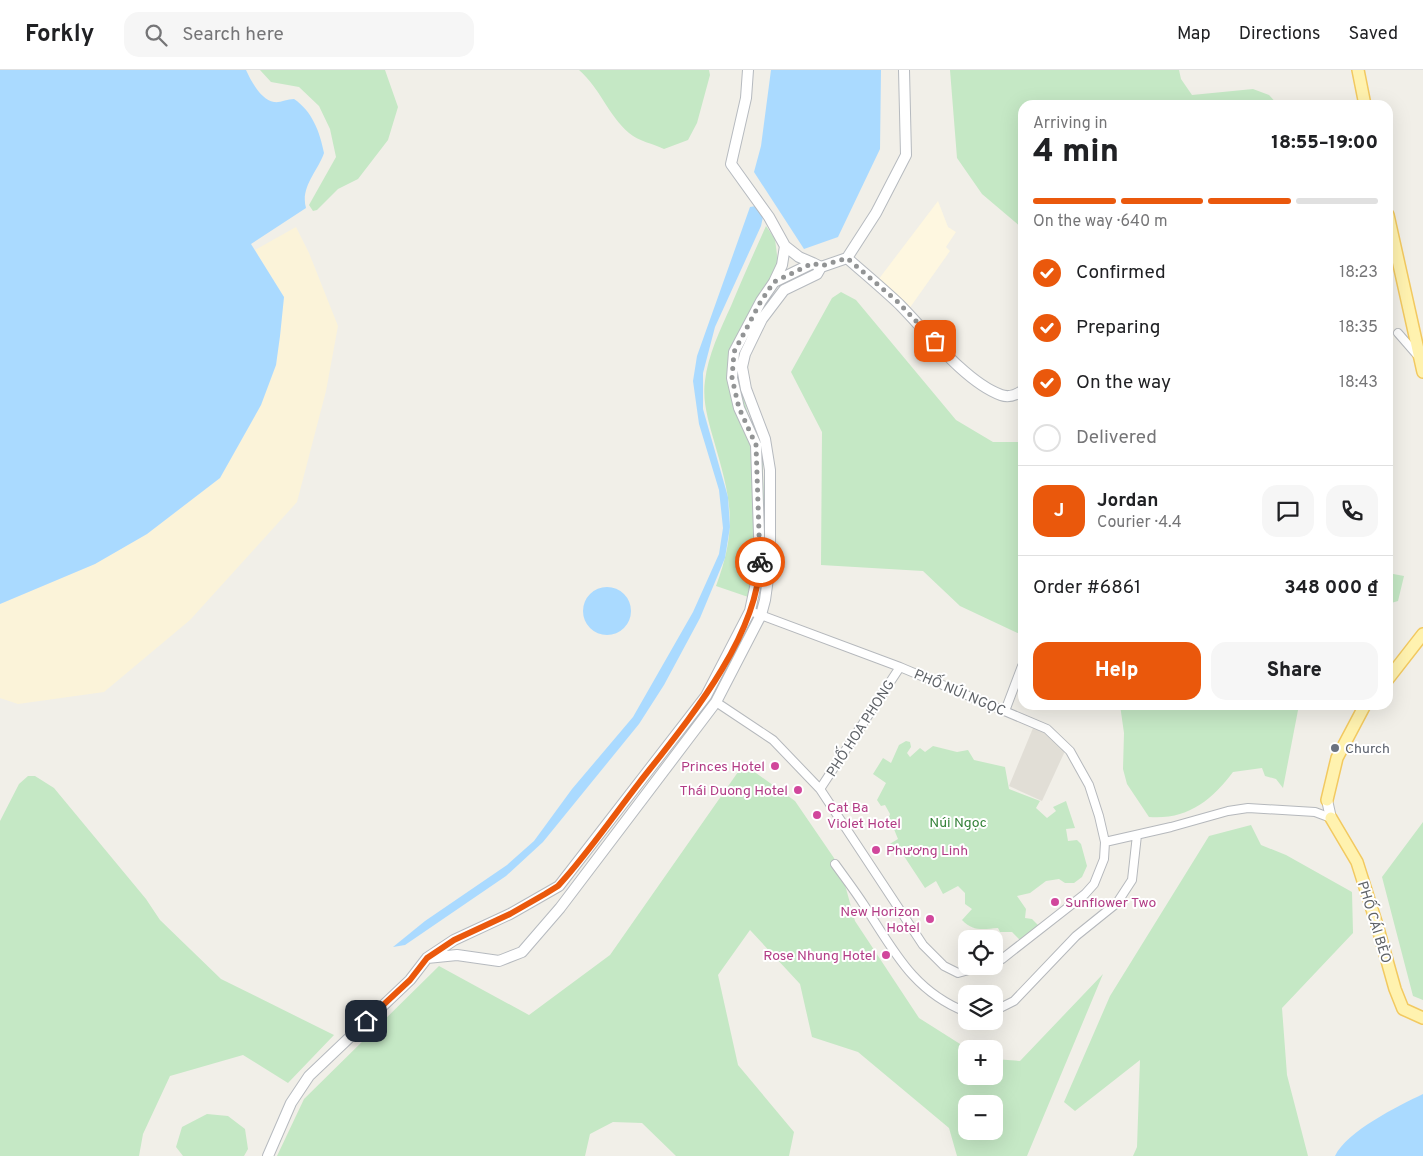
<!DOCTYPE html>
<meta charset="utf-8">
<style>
:root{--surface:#fff;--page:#f6f6f6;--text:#202124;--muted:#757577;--line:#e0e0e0;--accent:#ea580c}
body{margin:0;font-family:Overpass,sans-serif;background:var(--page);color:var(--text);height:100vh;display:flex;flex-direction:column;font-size:19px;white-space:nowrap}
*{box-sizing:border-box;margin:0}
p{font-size:16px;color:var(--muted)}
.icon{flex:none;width:28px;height:28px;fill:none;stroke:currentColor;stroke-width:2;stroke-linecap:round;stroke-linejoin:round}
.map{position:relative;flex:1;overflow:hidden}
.details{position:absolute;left:1018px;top:30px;width:375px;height:610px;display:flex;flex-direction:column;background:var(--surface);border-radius:15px;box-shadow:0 5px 20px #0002}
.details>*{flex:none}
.tools{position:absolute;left:958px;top:860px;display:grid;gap:10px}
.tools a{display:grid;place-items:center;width:45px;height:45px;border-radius:10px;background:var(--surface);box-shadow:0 5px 20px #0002;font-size:25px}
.pin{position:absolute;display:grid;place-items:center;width:42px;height:42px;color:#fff;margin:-21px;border-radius:10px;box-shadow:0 2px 8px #0006}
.courier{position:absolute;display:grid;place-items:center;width:50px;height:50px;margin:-25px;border:4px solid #ea580c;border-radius:50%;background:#fff;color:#222;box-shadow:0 1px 6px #0007}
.headline em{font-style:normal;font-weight:800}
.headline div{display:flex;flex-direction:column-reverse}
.headline{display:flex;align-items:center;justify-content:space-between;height:85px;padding:0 15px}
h1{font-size:32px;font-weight:800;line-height:38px}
.bar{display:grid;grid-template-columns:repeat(4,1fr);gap:8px 5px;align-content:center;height:60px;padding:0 15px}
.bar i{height:6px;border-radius:4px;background:var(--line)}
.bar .on{background:var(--accent)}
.bar p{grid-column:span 4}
.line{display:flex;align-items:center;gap:12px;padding:0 15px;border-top:1px solid var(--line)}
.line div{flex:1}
.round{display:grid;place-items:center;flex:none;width:52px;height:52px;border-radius:15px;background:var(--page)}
ol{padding:0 15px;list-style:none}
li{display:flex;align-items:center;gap:15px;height:55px}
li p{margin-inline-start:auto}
li .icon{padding:5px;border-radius:50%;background:var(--accent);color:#fff;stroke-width:4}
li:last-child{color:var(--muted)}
li i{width:28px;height:28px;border:2px solid var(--line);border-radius:50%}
.cta{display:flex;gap:10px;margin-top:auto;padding:10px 15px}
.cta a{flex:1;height:58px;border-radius:15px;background:var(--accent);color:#fff;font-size:20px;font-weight:800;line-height:58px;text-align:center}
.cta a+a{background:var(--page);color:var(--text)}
header{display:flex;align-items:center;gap:30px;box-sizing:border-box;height:70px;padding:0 25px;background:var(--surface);border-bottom:1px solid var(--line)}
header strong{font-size:24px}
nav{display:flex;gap:28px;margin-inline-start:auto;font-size:18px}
.search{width:350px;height:45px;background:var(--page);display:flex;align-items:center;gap:12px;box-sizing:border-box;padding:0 18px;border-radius:15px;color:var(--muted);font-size:19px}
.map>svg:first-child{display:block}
</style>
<header>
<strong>Forkly</strong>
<div class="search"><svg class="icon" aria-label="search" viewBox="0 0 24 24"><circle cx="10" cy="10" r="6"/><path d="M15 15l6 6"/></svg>Search here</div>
<nav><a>Map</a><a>Directions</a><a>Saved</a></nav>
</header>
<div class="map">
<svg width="1423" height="1086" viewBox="0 0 1423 1086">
<rect width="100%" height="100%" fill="#f1efe8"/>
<!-- commercial -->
<path fill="#fef7e0" d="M938,131l10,26 8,5 -10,15 4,4 -41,58 -31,-29z"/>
<!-- education -->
<path fill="#e1ded6" d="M1033,658l12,5 20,18 -23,50 -33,-15z"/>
<!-- green -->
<path fill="#c5e8c5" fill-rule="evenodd" d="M260,0h125l13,37 -10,33 -30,39 -20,10 -21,21 -4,1 -4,-6 27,-48 -6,-28 -11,-23 -20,-19 -28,-5z
M579,0h130l1,5 -13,48 -9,17 -24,9c-10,-5 -26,-8 -35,-16 -21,-18 -29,-45 -50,-63z
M950,0h229l2,9 11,16 61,-6 16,6 9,10h-256v123l-40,-34 -25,-36z
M766,156l9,13 3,24 -49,96 9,16 10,39 14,32 4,107 -1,21 -8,26 -41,-14c22,-59 15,-86 -2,-145 -5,-18 -12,-40 -9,-60 3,-26 15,-51 26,-75 11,-27 23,-53 35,-80z
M841,222l15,8 100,120 37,22h26l3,-3v196l-62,-29 -37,-35 -102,-6 1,-133 -31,-60 41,-74z
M1388,503l16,3 -6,25 -10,3z
M1120,635h179l-16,83 -7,-9 -11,-3 -3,-8 -29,4c-22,29 -46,48 -84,45l-22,-33 -4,-15 1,-36z
M906,671l4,1 1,5 -4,6 3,4 10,-9 5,4 8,-6 24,6 11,-2 6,10 31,7 4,22 31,12 -4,7 11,10 9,-7 -3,-4 13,-6 9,27 -9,1 2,12 9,-1 4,4 6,22 -5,11 -8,6h-9l-6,-4 -13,2 -16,12 -13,3 9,13 -1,9 7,1 7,7 -18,15 -9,-9h-12l-2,-4c-14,1 -25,4 -36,-8l10,-11 -7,-5v-11l-7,-7 -15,8 -7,-13 -11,7 -27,-41 -7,3 -3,-5 10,-6 -9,-22 1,-3 -5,-9 -4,1 -4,-6 9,-17 -13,-9 10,-16 8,5 8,-18z
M745,697l4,1 46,33 39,57 8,16 13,47 64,97 49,31 -4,3 2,24h28v-17l26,2 83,-87 -76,182h-70l-8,-28 -91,-76 -46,-15 -12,-53 -50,-54 -32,45 20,90 56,67 -5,24h-113l-34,-33 -29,-1 -23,12 -5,22h-308l27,-57 135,-133 90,49 81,-60 128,-183zM966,1034h28v27h-28z
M28,706h7l19,12 92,111 14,21 61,59 113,56 -46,48 -45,-28 -73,21 -27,58 -4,22h-139v-335l19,-37z
M1423,752v178l-10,-4 -31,-119z
M1251,755l10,20 25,10 66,37 1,41 -71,75 5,67 21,81h-175l4,-9 3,-87 -65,51 -11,-9 46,-106 99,-160z
M207,1044l21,2 17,13 3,20 -4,7h-61l-7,-9 6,-20z"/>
<!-- sand -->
<path fill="#fbf3d9" d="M296,157l13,26 29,73 -12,65 -29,111 -107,118 -86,72 -86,12 -18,-6v-94l95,-40 52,-30 73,-56 41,-73 15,-40 4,-29 4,-39 -29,-47z"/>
<!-- water -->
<path fill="#aadaff" d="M0,0h246c5,11 15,30 28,32 6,1 13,-3 20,-3 18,12 26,33 30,54 -6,18 -24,34 -18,55l-55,36 33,53 -4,39 -4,29 -15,40 -41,73 -73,56 -52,30 -95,40z
M771,0h110l-1,79 -42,88 -34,12 -50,-77 7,-26z
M756,136l7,11 -2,9 -46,101 -12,46v36l25,88 2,30 -5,31 -25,60 -36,67 -25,39 -96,118 -37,34 -101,69 -12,2 32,-26 82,-56 27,-24 38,-52 61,-72 60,-105 26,-58 4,-26 -4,-38 -20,-66 -6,-43 4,-25 53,-149z
M583 541a24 24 0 1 1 48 0a24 24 0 1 1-48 0Z
M1423,1024v62h-88c12,-25 63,-50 88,-62z"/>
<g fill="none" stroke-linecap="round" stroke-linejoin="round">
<defs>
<path id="street" d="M1398,263l20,23
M750,541l150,56 147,62 23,22 19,34 10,31 6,26 -1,17 -10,25 -9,10 -83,65 -8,3
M716,632l57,38 47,49 103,156 21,21 14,7 26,-7
M1005,641l17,-45
M820,719l80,-122
M1105,772l66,-15 57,-16 20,-3 67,4 16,6
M835,794c10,14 20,27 29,41 30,46 49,86 102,107
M994,941l20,-10 62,-65 41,-33 15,-23 5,-45"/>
<path id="secondary" d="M748,0l-2,28 -15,66 38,53 16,29 14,11 14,6
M847,188l29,-45 30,-58 -2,-85
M774,212l8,-17 3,-19
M1327,730l4,18
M427,888l30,-3 42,6 23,-9 38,-44 156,-206 45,-87 4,-15 5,-36v-94l-5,-31 -19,-50 -4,-22 3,-13 17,-35 22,-29 33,-16 4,-7 26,-9c17,15 35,30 52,46 27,27 66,78 102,91 8,3 15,0 21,-4
M268,1086l23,-53 18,-27 101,-96 17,-22 27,-18 56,-26 49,-28 147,-190 44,-85 10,-47 -4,-119 -17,-37 -7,-30 2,-26 27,-51 13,-19 39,-19 8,4"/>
<path id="primary" d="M1358,0l7,35
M1388,145l35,157
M1388,609l35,-45
M1327,730l10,-42 28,-53
M1331,748l26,44 20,63 18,64 8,20 20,9"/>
</defs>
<!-- street casing -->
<use href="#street" stroke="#b5b8bc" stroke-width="10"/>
<!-- secondary casing -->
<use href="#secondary" stroke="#b6babf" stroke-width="12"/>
<!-- primary casing -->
<use href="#primary" stroke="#f2c960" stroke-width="14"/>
<!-- street -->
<use href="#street" stroke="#fff" stroke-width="8"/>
<!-- secondary -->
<use href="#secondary" stroke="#fff" stroke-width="10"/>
<!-- primary -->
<use href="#primary" stroke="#fff2af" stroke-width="11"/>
</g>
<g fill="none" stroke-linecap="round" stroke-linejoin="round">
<!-- done -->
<path stroke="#929495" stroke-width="5" stroke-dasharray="0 9" d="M760,492l-4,-117 -17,-37 -7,-30 2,-26 27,-51 13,-19 39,-19 8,3 26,-8 51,44 37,39"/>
<!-- route -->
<path stroke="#ea580c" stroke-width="6" d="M366,951l44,-41 17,-22 27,-18 56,-26 35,-20 13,-8 8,-9c26,-30 49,-63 73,-94 46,-59 118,-143 121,-221"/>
</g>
<!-- markers -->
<circle fill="#6b7280" stroke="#fff" stroke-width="2" cx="1335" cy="678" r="5"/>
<g fill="#d1479c" stroke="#fff" stroke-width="2">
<circle cx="775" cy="696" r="5"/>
<circle cx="798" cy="720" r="5"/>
<circle cx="817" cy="745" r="5"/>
<circle cx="876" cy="780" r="5"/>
<circle cx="1055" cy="832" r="5"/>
<circle cx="930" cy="849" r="5"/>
<circle cx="886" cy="885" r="5"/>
</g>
<g text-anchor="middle" stroke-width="4" stroke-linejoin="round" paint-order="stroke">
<!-- street labels -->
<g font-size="14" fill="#5f6368" stroke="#fff">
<text transform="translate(960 622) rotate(23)" y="5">PHỐ NÚI NGỌC</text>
<text transform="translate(860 658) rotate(-57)" y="5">PHỐ HOA PHONG</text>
<text transform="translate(1375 852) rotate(73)" y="5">PHỐ CÁI BÈO</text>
</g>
<!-- worship labels -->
<g font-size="14" fill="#5b616d" stroke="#fff" text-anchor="start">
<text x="1345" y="683">Church</text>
</g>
<!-- hotel labels -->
<g font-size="14" fill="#b23c85" stroke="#fff" text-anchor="end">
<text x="765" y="701">Princes Hotel</text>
<text x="788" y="725">Thái Duong Hotel</text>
<text x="827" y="742" text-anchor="start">Cat Ba<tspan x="827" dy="16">Violet Hotel</tspan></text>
<text x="886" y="785" text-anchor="start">Phương Linh</text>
<text x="1065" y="837" text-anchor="start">Sunflower Two</text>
<text x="920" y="846">New Horizon<tspan x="920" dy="16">Hotel</tspan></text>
<text x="876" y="890">Rose Nhung Hotel</text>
</g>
<!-- park labels -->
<g font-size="14" fill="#348238" stroke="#fff">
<text x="958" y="757">Núi Ngọc</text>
</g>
</g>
</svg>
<div class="tools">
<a><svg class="icon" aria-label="locate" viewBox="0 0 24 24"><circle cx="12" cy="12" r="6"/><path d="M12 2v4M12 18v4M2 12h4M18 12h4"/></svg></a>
<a><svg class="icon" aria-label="layers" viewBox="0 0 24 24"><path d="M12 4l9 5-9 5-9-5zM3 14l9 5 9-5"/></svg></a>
<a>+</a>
<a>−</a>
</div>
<div class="pin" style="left:935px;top:271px;background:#ea580c"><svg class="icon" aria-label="bag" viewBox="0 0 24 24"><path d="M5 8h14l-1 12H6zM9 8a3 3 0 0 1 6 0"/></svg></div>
<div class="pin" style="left:366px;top:951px;background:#1f2937"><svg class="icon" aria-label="home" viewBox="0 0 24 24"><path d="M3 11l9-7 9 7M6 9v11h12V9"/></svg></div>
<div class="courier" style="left:760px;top:492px"><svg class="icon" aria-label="bike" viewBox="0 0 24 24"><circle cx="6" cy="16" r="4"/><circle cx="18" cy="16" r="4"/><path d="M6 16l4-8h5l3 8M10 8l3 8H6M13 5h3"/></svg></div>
<section class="details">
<div class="headline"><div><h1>4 min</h1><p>Arriving in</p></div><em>18:55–19:00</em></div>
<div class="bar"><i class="on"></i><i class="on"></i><i class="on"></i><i></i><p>On the way · 640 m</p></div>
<ol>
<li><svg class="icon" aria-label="check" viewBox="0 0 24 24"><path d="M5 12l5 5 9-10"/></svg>Confirmed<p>18:23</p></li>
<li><svg class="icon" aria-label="check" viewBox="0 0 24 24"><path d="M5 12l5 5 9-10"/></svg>Preparing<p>18:35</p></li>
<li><svg class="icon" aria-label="check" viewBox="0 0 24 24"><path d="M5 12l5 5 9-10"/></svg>On the way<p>18:43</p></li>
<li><i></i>Delivered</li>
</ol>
<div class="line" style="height:90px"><b class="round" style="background:var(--accent);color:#fff">J</b><div><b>Jordan</b><p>Courier · 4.4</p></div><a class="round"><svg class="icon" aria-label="chat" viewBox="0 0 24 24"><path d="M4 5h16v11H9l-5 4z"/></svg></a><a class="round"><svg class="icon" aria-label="phone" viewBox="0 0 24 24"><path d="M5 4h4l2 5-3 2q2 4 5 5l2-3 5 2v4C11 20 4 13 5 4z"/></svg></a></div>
<div class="line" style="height:65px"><div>Order #6861</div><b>348 000 ₫</b></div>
<div class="cta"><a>Help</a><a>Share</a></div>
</section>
</div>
